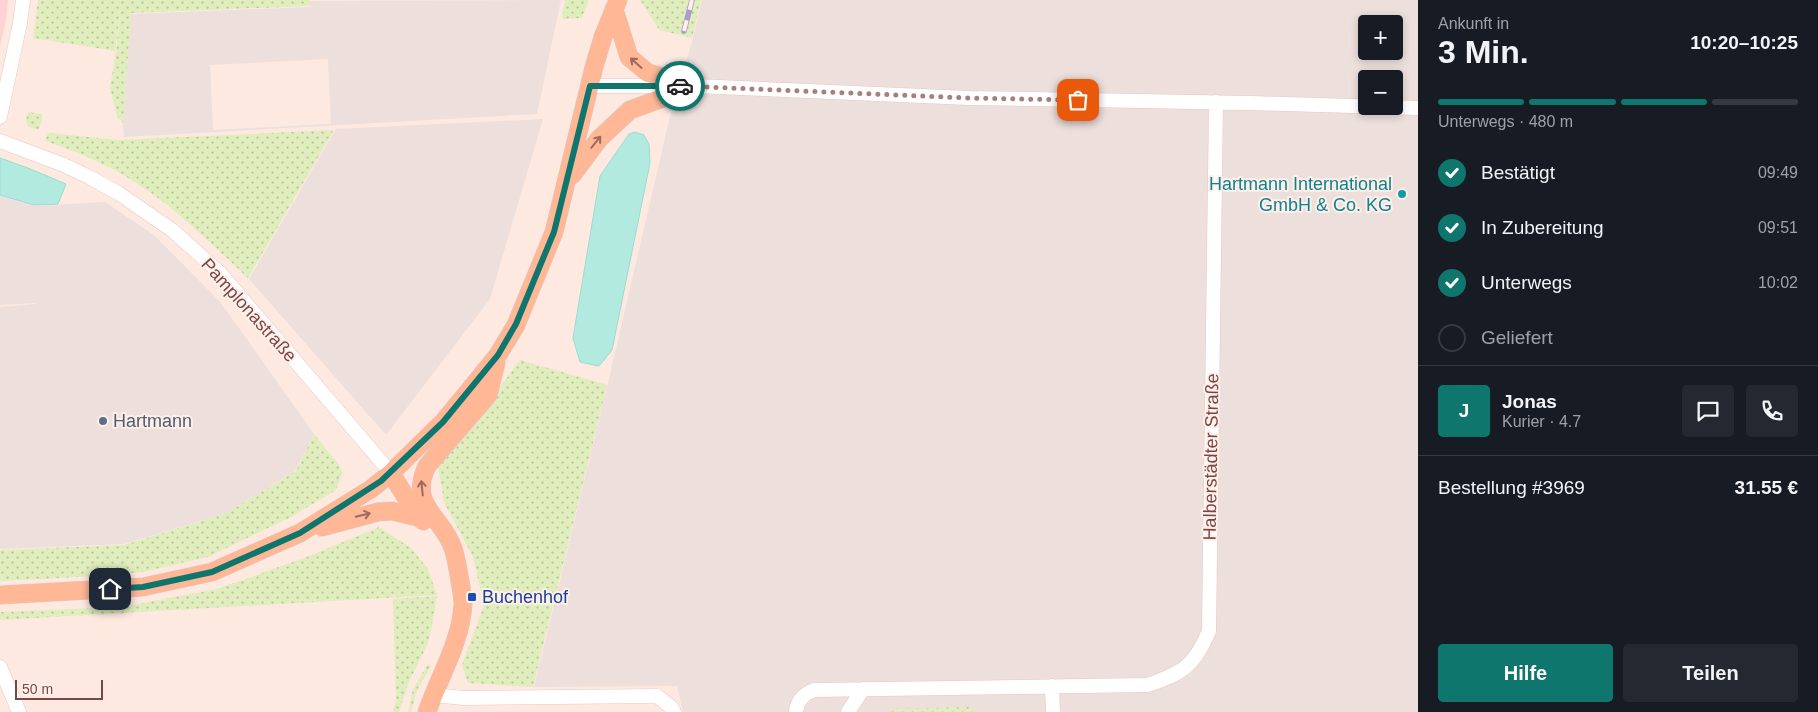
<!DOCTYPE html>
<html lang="de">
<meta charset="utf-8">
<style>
:root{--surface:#171b24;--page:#242831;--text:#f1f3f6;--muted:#9ea1a6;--line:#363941;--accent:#0f766e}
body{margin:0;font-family:Arial,sans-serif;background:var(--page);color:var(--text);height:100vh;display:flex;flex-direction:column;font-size:19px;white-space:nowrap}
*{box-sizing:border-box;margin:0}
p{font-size:16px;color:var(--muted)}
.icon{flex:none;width:28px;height:28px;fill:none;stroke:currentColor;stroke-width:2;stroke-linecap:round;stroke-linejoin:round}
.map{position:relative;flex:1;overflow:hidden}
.sheet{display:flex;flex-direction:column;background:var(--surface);width:400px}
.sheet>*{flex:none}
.tools{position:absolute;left:1358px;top:15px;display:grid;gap:10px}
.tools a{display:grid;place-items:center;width:45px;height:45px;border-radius:5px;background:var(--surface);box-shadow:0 2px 8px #0003;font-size:25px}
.scale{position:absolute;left:15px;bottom:12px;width:88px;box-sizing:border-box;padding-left:5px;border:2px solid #774745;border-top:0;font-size:14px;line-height:18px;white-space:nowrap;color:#774745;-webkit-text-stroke:4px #ffefe8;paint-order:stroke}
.pin{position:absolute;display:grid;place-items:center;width:42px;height:42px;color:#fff;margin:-21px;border-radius:10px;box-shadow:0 2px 8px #0006}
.courier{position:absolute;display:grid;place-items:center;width:50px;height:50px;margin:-25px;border:4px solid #0f766e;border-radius:50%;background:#fff;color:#222;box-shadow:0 1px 6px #0007}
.summary em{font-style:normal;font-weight:800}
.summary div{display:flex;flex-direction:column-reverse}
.summary{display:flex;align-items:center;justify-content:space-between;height:85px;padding:0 20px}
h1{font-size:32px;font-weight:800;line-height:38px}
.bar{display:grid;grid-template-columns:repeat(4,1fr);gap:8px 5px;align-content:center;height:60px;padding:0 20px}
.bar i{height:6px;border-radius:4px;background:var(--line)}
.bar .on{background:var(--accent)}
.bar p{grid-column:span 4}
.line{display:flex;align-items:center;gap:12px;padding:0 20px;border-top:1px solid var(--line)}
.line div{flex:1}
.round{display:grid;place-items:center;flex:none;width:52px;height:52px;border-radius:5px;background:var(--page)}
ol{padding:0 20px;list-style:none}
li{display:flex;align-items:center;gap:15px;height:55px}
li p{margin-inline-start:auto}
li .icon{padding:5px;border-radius:50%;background:var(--accent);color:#fff;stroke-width:4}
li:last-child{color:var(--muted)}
li i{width:28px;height:28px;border:2px solid var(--line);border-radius:50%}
.button{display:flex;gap:10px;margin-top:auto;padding:10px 20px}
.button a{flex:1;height:58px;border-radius:5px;background:var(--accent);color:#fff;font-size:20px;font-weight:800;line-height:58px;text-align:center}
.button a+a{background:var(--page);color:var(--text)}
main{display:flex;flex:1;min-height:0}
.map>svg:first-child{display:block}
</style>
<main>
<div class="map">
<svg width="1418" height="712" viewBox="0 0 1418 712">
<defs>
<pattern id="grass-dots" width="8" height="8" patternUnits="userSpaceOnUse" patternTransform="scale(1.25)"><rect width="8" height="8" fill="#e0edbd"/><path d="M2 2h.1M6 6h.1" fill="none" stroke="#bac29b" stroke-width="1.8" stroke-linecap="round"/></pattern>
</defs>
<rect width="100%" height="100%" fill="#fee9e0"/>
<!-- commercial -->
<path fill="#ffd3d4" d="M0,0h8l-2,21 -6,25z"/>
<!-- industrial -->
<path fill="#ecdfdc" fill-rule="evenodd" d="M561,0l-24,114 -413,23 -1,-14 8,-109 179,-7v-6zM328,59l3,65 -118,6 -3,-65z
M702,0h716v712h-735l-6,-26 -143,1 74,-304 64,-275 21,-70zM1366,24h28v27h-28zM1366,79h28v27h-28z
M543,119l-53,180 -104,136 -137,-156 87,-150z
M0,196l34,10 71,-4 49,33 67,68 93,131 -19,37 -68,42 -103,31 -124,5v-242l36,-3v-1l-36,2z"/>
<!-- grass -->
<path fill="url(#grass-dots)" d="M38,0h272v6l-179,7 -8,110 -6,-7 -7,-28 6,-36 5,-49 -6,48 -82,-13z
M565,0h24l-7,18 -20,1z
M640,0h61l-9,38 -33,-8z
M28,112l14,2v6l-3,9h-5l-6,-3 -2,-6z
M334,130l-86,148c-39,-36 -77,-75 -123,-102 -25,-15 -53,-26 -80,-35l3,-8 71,7z
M520,360l87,25 -74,302 -65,-4 -6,-18 22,-60 -11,-48 -29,-55 -6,-36 40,-49z
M314,434l26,32 2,8 -6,16 -43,26 -85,41 -65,15 -65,5 -78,4v-31l124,-5 103,-32 69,-42z
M379,527l32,21 17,21 9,26 -437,25v-8l122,-5 95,-18 90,-32z
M437,596l-8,45 -21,43 -9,28h-6l3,-13 -3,-100z
M428,664l3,2 -14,24 -6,22h-3l5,-23z
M973,707v5h-84v-3z"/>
<!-- water -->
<path fill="#b3eae0" stroke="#98dcd2" d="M635,132l9,3 5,9 1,19 -38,187 -13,16 -19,-4 -7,-24 27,-162 29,-42z
M0,158l28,10 38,16 -8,20 -24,1 -34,-10z"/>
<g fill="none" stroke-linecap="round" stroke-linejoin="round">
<defs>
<path id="minor" d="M589,86h107l273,12 281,5 168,5
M0,117l20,-94 3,-23
M0,141l64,24 25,12 29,16 54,37 48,43 171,200
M0,667l19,45
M1052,686l1,26
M433,695l31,3 193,-2 14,11 3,5
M796,712c1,-12 8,-18 18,-22l334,-5c34,-12 46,-18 61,-54l7,-529
M848,712l15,-23"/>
<path id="major" d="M614,9l15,48 19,16 48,13
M572,175l27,-36 31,-29 66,-24
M391,473l22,36 10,12
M322,527l56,-15 14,-1 29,7
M0,595l143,-8 69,-15 88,-39 71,-44 20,-16 52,-51 24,-29 31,-38 18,-30 38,-93 40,-165 9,-30 15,-37
M427,712c12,-35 34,-70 36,-108 0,-8 -7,-48 -10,-56 -11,-32 -45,-42 -26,-82l61,-71 8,-32"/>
</defs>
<!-- minor casing -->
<use href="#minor" stroke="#e8c7c0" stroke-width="15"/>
<!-- major casing -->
<use href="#major" stroke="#d9cbcb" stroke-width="19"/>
<!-- minor -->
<use href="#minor" stroke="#fff" stroke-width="14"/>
<!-- major -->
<use href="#major" stroke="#ffb796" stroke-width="18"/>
<defs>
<path id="rail" d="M684,31l8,-31"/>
</defs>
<!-- rail casing -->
<use href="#rail" stroke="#a89ec8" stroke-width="5.5"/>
<!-- rail -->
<use href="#rail" stroke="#ffefe8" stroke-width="4" stroke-dasharray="11" stroke-linecap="butt"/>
</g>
<!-- one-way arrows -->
<defs><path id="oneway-shaft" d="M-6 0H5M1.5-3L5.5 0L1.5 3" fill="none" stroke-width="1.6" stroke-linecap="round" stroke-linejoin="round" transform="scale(1.25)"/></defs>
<g stroke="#a0695d">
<use href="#oneway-shaft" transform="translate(636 63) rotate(-138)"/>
<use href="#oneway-shaft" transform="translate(596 142) rotate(-51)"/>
<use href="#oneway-shaft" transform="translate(422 488) rotate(-96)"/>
<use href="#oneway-shaft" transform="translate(363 515) rotate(-13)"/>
</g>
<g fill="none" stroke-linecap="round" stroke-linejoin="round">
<!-- done -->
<path stroke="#a6807b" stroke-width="5" stroke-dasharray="0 9" d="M680,86l289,12 109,2"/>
<!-- route -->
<path stroke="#0f766e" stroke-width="6" d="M110,589l33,-2 69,-15 88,-39 81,-52 62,-59 55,-67 18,-31 38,-92 36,-146h90"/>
</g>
<!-- markers -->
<circle fill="#0f9aa8" stroke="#ffefe8" stroke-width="2" cx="1402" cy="194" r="5"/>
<circle fill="#5c6f8a" stroke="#ffefe8" stroke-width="2" cx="103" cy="421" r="5"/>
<rect fill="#1a4fb4" stroke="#ffefe8" stroke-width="2" x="467" y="592" width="10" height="10" rx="2.5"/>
<g text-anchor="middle" stroke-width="4" stroke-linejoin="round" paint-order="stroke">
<!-- culture labels -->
<g font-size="18" fill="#0d838f" stroke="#ffefe8" text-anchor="end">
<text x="1392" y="190">Hartmann International<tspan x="1392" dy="21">GmbH &amp; Co. KG</tspan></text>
</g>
<!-- street labels -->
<g font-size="18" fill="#774745" stroke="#ffefe8">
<text transform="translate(249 310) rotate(48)" y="6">Pamplonastraße</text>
<text transform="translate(1211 457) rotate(-89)" y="6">Halberstädter Straße</text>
</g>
<!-- service labels -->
<g font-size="18" fill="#4e5e75" stroke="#ffefe8" text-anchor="start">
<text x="113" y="427">Hartmann</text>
</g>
<!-- transit labels -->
<g font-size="18" fill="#164399" stroke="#ffefe8" text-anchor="start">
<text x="482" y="603">Buchenhof</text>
</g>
</g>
</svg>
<div class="tools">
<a>+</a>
<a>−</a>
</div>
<div class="scale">50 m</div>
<div class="pin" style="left:1078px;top:100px;background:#ea580c"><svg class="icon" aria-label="bag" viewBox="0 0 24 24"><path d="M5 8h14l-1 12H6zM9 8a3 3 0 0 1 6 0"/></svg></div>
<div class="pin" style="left:110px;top:589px;background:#1f2937"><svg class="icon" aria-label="home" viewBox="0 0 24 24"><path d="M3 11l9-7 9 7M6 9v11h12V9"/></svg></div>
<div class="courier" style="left:680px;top:86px"><svg class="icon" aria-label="car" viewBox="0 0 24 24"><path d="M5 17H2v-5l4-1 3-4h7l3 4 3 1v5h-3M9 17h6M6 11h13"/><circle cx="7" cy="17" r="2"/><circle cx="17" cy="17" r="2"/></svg></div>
</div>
<section class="sheet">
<div class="summary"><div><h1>3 Min.</h1><p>Ankunft in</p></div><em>10:20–10:25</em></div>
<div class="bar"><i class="on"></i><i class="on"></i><i class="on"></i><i></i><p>Unterwegs · 480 m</p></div>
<ol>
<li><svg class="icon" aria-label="check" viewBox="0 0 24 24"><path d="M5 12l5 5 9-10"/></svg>Bestätigt<p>09:49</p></li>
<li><svg class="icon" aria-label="check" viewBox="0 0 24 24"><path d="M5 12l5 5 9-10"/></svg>In Zubereitung<p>09:51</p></li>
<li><svg class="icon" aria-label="check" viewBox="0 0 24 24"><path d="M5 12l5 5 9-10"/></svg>Unterwegs<p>10:02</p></li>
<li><i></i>Geliefert</li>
</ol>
<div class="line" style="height:90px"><b class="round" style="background:var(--accent);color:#fff">J</b><div><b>Jonas</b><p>Kurier · 4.7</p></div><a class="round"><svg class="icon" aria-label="chat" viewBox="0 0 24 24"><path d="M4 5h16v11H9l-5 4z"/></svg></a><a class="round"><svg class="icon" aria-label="phone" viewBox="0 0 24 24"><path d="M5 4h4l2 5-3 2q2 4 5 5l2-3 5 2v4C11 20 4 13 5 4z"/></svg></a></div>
<div class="line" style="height:65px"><div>Bestellung #3969</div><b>31.55 €</b></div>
<div class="button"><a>Hilfe</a><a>Teilen</a></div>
</section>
</main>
